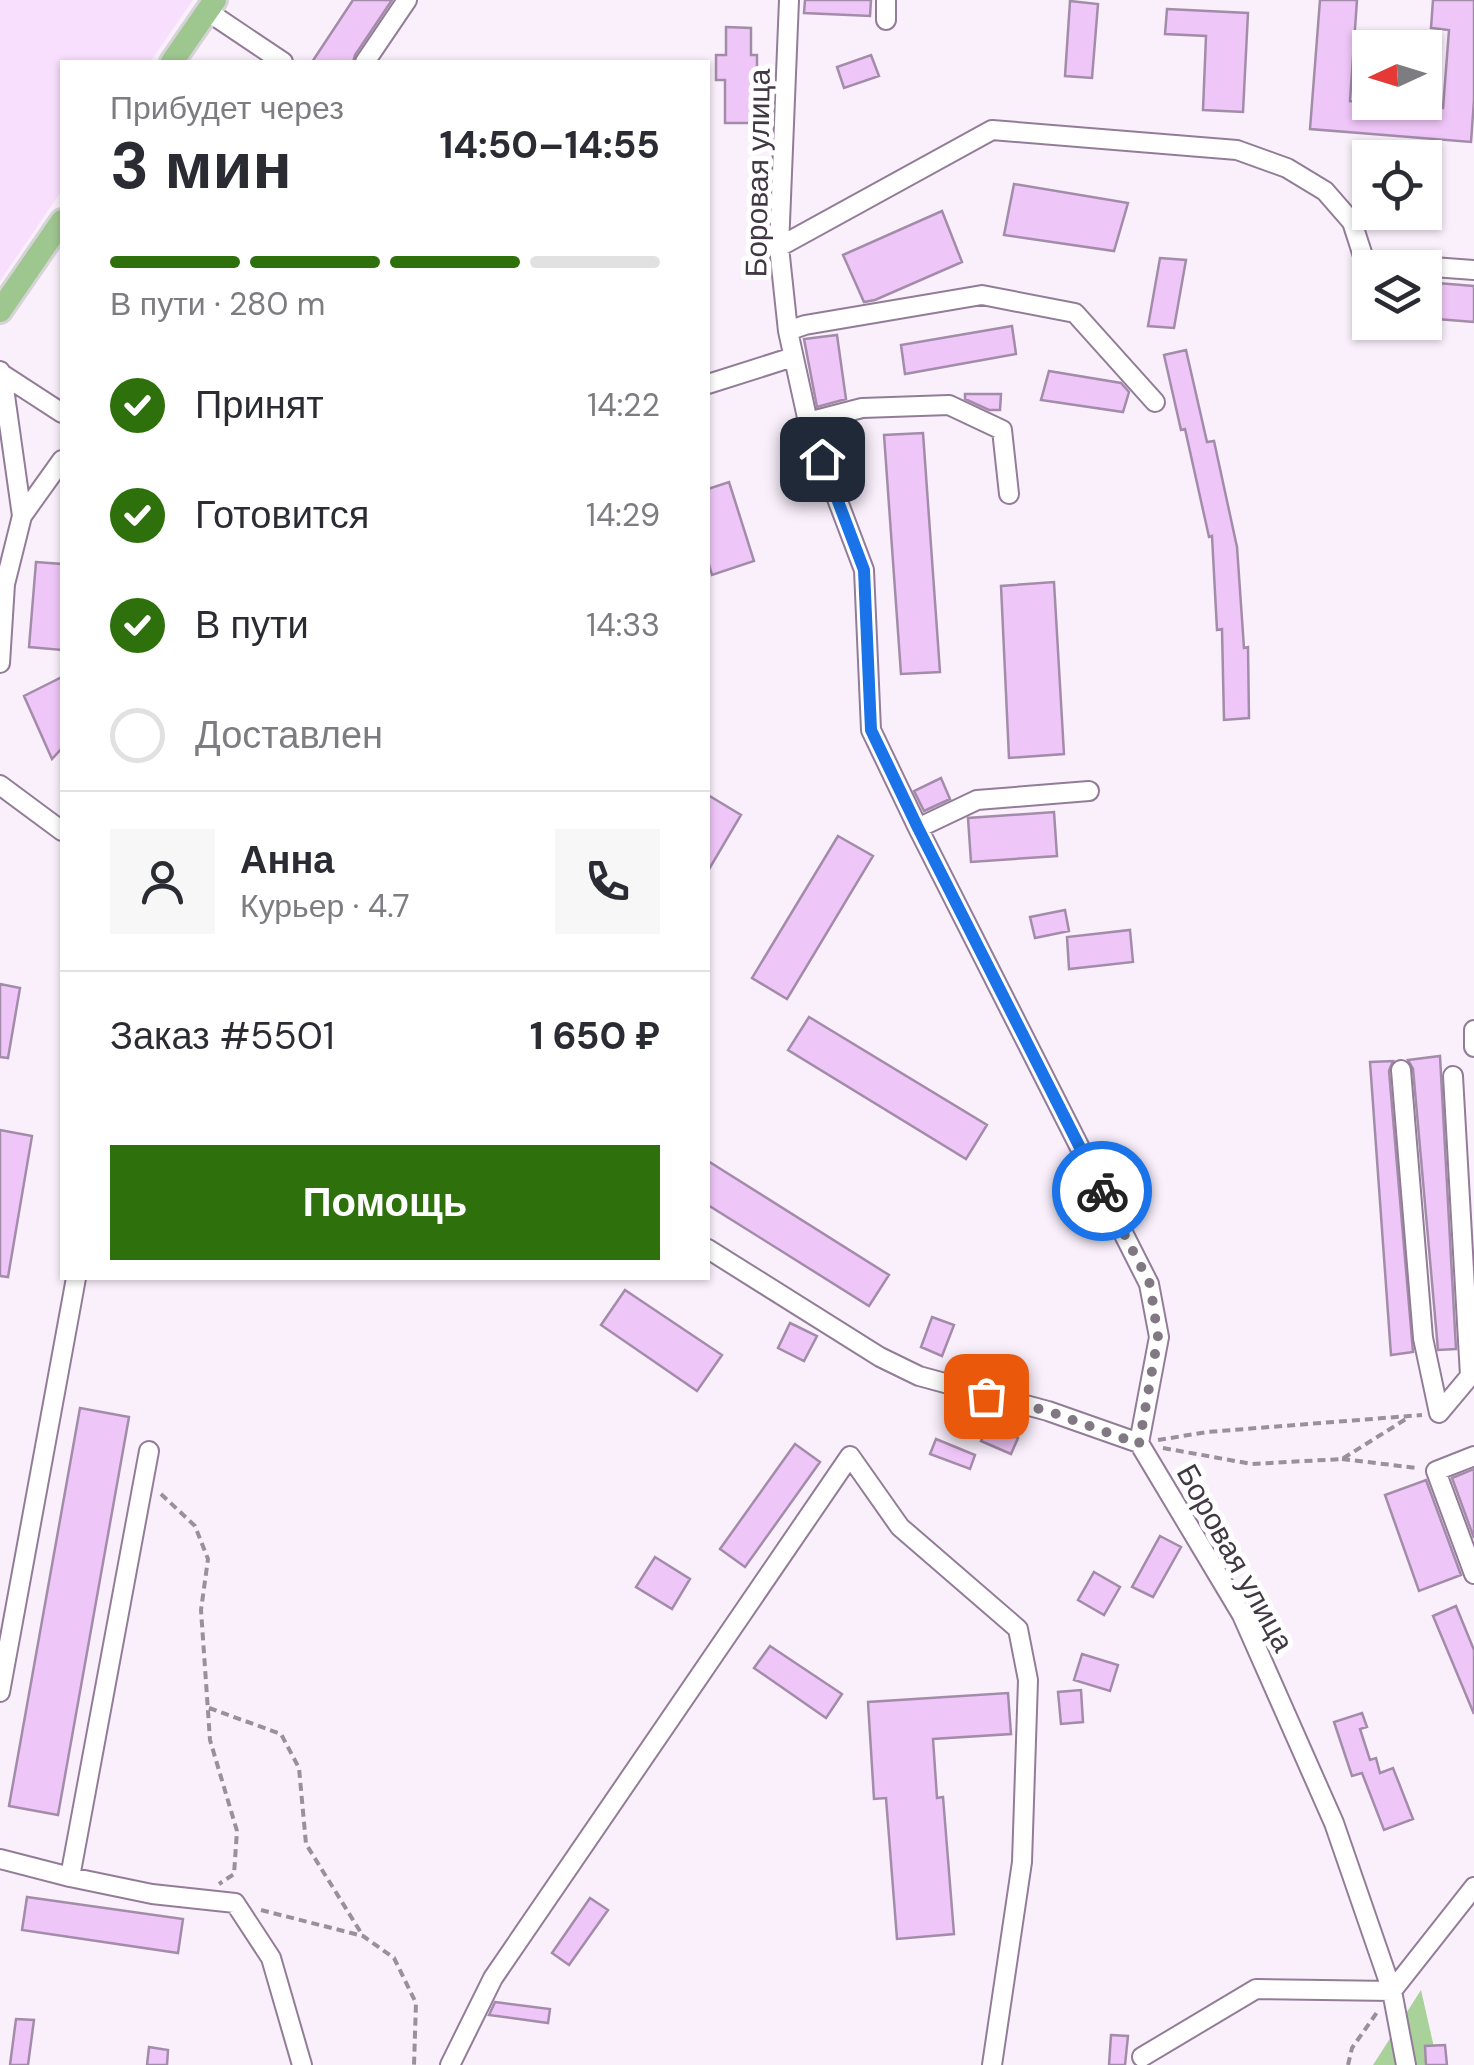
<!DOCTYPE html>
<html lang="ru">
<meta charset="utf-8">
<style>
:root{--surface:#fff;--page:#f7f7f7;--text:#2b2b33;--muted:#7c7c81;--line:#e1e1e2;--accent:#2e710c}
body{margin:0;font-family:"DM Sans",sans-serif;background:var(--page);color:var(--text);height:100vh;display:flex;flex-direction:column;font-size:38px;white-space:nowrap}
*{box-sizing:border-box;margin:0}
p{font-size:32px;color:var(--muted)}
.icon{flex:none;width:55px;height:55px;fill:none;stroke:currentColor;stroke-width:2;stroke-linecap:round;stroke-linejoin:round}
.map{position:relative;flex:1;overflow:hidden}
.details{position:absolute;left:60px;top:60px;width:650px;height:1220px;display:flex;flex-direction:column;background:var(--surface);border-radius:0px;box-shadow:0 2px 8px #0004}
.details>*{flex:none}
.needle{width:65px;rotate:266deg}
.tools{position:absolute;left:1352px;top:30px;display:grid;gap:20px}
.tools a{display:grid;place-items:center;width:90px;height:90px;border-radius:0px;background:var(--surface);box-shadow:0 2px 8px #0004;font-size:50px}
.pin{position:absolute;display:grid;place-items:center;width:85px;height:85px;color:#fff;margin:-42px;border-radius:20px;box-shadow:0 5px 15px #0006}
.courier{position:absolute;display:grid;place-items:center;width:100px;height:100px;margin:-50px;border:8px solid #1a73e8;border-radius:50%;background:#fff;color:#222;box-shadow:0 2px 12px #0007}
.overview em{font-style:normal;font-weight:700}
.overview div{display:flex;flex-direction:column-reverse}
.overview{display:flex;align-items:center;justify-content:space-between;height:170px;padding:0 50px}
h1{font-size:65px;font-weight:700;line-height:75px}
.bar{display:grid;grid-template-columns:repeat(4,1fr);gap:15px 10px;align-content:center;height:120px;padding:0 50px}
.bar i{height:12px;border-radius:8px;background:var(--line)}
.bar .on{background:var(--accent)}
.bar p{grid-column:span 4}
.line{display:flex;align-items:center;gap:25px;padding:0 50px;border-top:2px solid var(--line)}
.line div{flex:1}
.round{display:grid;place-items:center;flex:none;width:105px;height:105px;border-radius:0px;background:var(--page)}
ol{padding:0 50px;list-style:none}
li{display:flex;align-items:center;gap:30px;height:110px}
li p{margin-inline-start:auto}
li .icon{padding:10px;border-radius:50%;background:var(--accent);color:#fff;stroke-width:4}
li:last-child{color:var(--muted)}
li i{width:55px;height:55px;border:5px solid var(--line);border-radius:50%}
.primary-button{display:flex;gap:20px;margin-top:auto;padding:20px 50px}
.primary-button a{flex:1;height:115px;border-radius:0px;background:var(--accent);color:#fff;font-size:40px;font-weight:700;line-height:115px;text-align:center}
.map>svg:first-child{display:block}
</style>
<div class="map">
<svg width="1474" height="2065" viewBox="0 0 1474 2065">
<rect width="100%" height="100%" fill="#faf0fc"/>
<!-- built -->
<path fill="#f8dffd" d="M0,0h193l-43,62h-88v128l-62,91z"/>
<!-- green -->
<path fill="#a8d29a" d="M1421,1990l17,75h-65z"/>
<!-- building -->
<path fill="#efc6f8" stroke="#a38ca9" stroke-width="2.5" d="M353,0h39l-37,55 -2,7h-41z
M805,0h66l-1,16 -66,-3z
M1320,0h37l-7,101 93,7 6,-78 -18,-2 2,-28h41v100l-3,42 -161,-13z
M1070,1l28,3 -6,74 -27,-2z
M1167,9l81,4 -5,99 -40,-2 3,-74 -41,-2z
M726,27l25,1v27h6v68h-32v-43h-9v-25h10z
M871,55l8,21 -35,12 -7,-21z
M1014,184l114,19 -14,48 -110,-16z
M942,211l20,51 -87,38 -11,2 -21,-47z
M1160,258l26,2 -12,68 -26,-2z
M1425,282l49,4v36l-49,-4z
M1012,326l4,28 -111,20 -4,-29z
M837,335l9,64 -29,8 -13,-68z
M1186,350l21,92 7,-1 23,106 7,101 4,-1 1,71 -25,2 -2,-91 -5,1 -5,-94 -3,1 -24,-108 -4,1 -17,-75z
M1049,371l72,12 8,9 -6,20 -82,-12z
M965,394h36l-1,16h-11l-24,-11z
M923,433l17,239 -39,2 -17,-239z
M729,482l25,79 -42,14 -4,-14v-72z
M36,562l26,2v86l-33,-3z
M1054,582l10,172 -55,4 -8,-172z
M62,677v71l-10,11 -28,-63z
M941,778l9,21 -26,12 -10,-20z
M708,795l33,20 -33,56z
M1054,812l3,44 -86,6 -3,-44z
M838,836l35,20 -86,143 -35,-21z
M1065,910l4,21 -34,7 -5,-21z
M1130,930l3,32 -64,7 -2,-32z
M0,984l20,4 -12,70 -8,-1z
M809,1017l178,108 -21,34 -178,-109z
M1440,1056l16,293 -18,1 -25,-281 -5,-9z
M1393,1061l-4,10 24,281 -22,3 -21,-293z
M0,1130l32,6 -24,141 -8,-1z
M708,1161l181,114 -20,31 -161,-101z
M625,1290l97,65 -25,36 -96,-66z
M932,1317l22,8 -12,31 -21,-9z
M790,1323l27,13 -13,25 -26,-13z
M80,1408l49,9 -71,398 -49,-9z
M988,1425l30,13 -7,16 -30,-13z
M936,1439l39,16 -5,14 -40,-15z
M795,1444l25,18 -75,105 -25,-18z
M1474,1469v69l-22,-60z
M1426,1480l35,95 -42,16 -34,-96z
M1160,1536l21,11 -28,50 -21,-10z
M655,1557l35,22 -18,30 -36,-22z
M1094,1572l26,15 -16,28 -26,-15z
M1456,1606l18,44v64l-41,-98z
M770,1646l72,48 -16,24 -72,-50z
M1082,1654l36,11 -8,26 -36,-11z
M1081,1690l2,32 -22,2 -3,-32z
M1008,1693l3,41 -78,5 4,59 6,-1 11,137 -57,5 -11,-141 -12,1 -6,-97z
M1362,1713l5,14 -7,2 10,31 6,-2 4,15 13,-5 20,51 -29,11 -22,-57 -10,3 -18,-54z
M27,1897l156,22 -5,34 -156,-23z
M590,1898l18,12 -39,55 -17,-12z
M495,2002l55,7 -2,14 -59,-8z
M16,2019l18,1 -6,45h-18z
M1111,2035l17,1 -3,29h-16z
M1445,2045l2,20h-21l-1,-19z
M149,2047l19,3 -1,15h-20z"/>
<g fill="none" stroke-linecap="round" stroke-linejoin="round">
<defs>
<path id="minor" d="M789,0l-10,247 9,84 20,91 56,148 7,160 47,98 231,456 10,53 -20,106 103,172 92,208 58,168 14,74
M886,0v20
M207,11l76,51
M365,62l42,-62
M779,247l213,-117 245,20 50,18 38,23 27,31 13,40 109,8
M788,331l17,-6 177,-30 93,18 80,89
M0,371l2,3 20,142 -17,68 -5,79
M2,374l60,39
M708,384l85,-27
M808,422l54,-14 87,-3 53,25 7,64
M22,516l40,-56
M0,785l62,46
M918,828l59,-28 112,-9
M1474,1030v17
M1401,1070l22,268 16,75 31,-37 -17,-300
M708,1249l172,108 39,19 129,35 91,32
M1474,1456l-38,15 38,103
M0,1692l76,-414
M0,1859l70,18 79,-426
M70,1877l82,17 83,9 36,55 31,107
M1142,2057l114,-68 136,2 82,-104
M450,2065l43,-87 357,-522 50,71 118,102 10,51 -6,182 -30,203"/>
<path id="major" d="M172,62l43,-62
M0,311l62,-90"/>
</defs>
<!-- minor casing -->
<use href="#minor" stroke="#937c98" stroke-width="22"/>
<!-- major casing -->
<use href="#major" stroke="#d5d3d6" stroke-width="28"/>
<!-- path -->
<path stroke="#9a909c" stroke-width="4" stroke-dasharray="8 5" stroke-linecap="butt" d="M1158,1440l49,-8 215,-17
M1163,1448l89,16 90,-5 64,-40
M1342,1459l75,9
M161,1494l34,32 13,33 -7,51 9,130 27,91 -3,43 -15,10
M209,1708l72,26 18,34 7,76 57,92
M261,1910l102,26 31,22 22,45 -2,62
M1348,2065l4,-17 26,-37"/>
<!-- minor -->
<use href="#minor" stroke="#fff" stroke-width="18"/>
<!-- major -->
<use href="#major" stroke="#9ec68f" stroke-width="22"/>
</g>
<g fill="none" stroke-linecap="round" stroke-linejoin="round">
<!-- done -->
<path stroke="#827884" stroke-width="10" stroke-dasharray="0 18" d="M986,1396l62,15 91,33 19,-107 -8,-53 -48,-93"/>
<!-- route -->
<path stroke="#1a73e8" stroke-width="12" d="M822,459l42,111 7,160 47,98 184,363"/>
</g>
<g text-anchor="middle" stroke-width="10" stroke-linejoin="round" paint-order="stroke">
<!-- street labels -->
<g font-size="30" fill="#423844" stroke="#fff">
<text transform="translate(758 173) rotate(-89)" y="10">Боровая улица</text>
<text transform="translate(1235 1558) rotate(61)" y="10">Боровая улица</text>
</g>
</g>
</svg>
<div class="tools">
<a><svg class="needle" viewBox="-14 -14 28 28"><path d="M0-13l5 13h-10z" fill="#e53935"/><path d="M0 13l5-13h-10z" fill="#7c7c81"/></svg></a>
<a><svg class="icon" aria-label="locate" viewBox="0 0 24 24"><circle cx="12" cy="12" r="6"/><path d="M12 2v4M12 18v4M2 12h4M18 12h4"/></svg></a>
<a><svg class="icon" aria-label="layers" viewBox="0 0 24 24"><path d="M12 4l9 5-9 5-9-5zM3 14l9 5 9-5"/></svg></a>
</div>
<div class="pin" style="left:986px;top:1396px;background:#ea580c"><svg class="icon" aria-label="bag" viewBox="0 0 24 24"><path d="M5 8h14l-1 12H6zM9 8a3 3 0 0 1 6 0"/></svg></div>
<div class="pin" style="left:822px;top:459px;background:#1f2937"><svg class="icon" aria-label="home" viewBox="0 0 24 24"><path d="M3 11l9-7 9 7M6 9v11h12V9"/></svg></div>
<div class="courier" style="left:1102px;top:1191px"><svg class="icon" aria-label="bike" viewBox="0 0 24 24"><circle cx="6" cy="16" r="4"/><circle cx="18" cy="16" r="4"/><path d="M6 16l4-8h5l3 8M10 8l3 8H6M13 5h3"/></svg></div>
<section class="details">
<div class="overview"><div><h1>3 мин</h1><p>Прибудет через</p></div><em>14:50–14:55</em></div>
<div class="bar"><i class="on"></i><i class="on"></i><i class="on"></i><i></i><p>В пути · 280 m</p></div>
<ol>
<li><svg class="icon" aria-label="check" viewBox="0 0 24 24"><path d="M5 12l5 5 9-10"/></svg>Принят<p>14:22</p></li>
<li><svg class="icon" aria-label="check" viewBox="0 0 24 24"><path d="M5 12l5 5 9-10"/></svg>Готовится<p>14:29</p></li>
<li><svg class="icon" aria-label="check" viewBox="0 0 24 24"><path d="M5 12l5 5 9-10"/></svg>В пути<p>14:33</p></li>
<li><i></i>Доставлен</li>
</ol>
<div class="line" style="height:180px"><a class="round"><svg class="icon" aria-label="person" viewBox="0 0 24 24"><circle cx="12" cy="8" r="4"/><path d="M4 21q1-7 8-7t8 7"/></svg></a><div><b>Анна</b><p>Курьер · 4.7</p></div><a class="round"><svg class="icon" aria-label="phone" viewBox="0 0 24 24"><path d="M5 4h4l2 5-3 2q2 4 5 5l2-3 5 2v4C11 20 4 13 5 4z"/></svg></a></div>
<div class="line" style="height:130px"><div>Заказ #5501</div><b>1 650 ₽</b></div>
<div class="primary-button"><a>Помощь</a></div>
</section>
</div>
